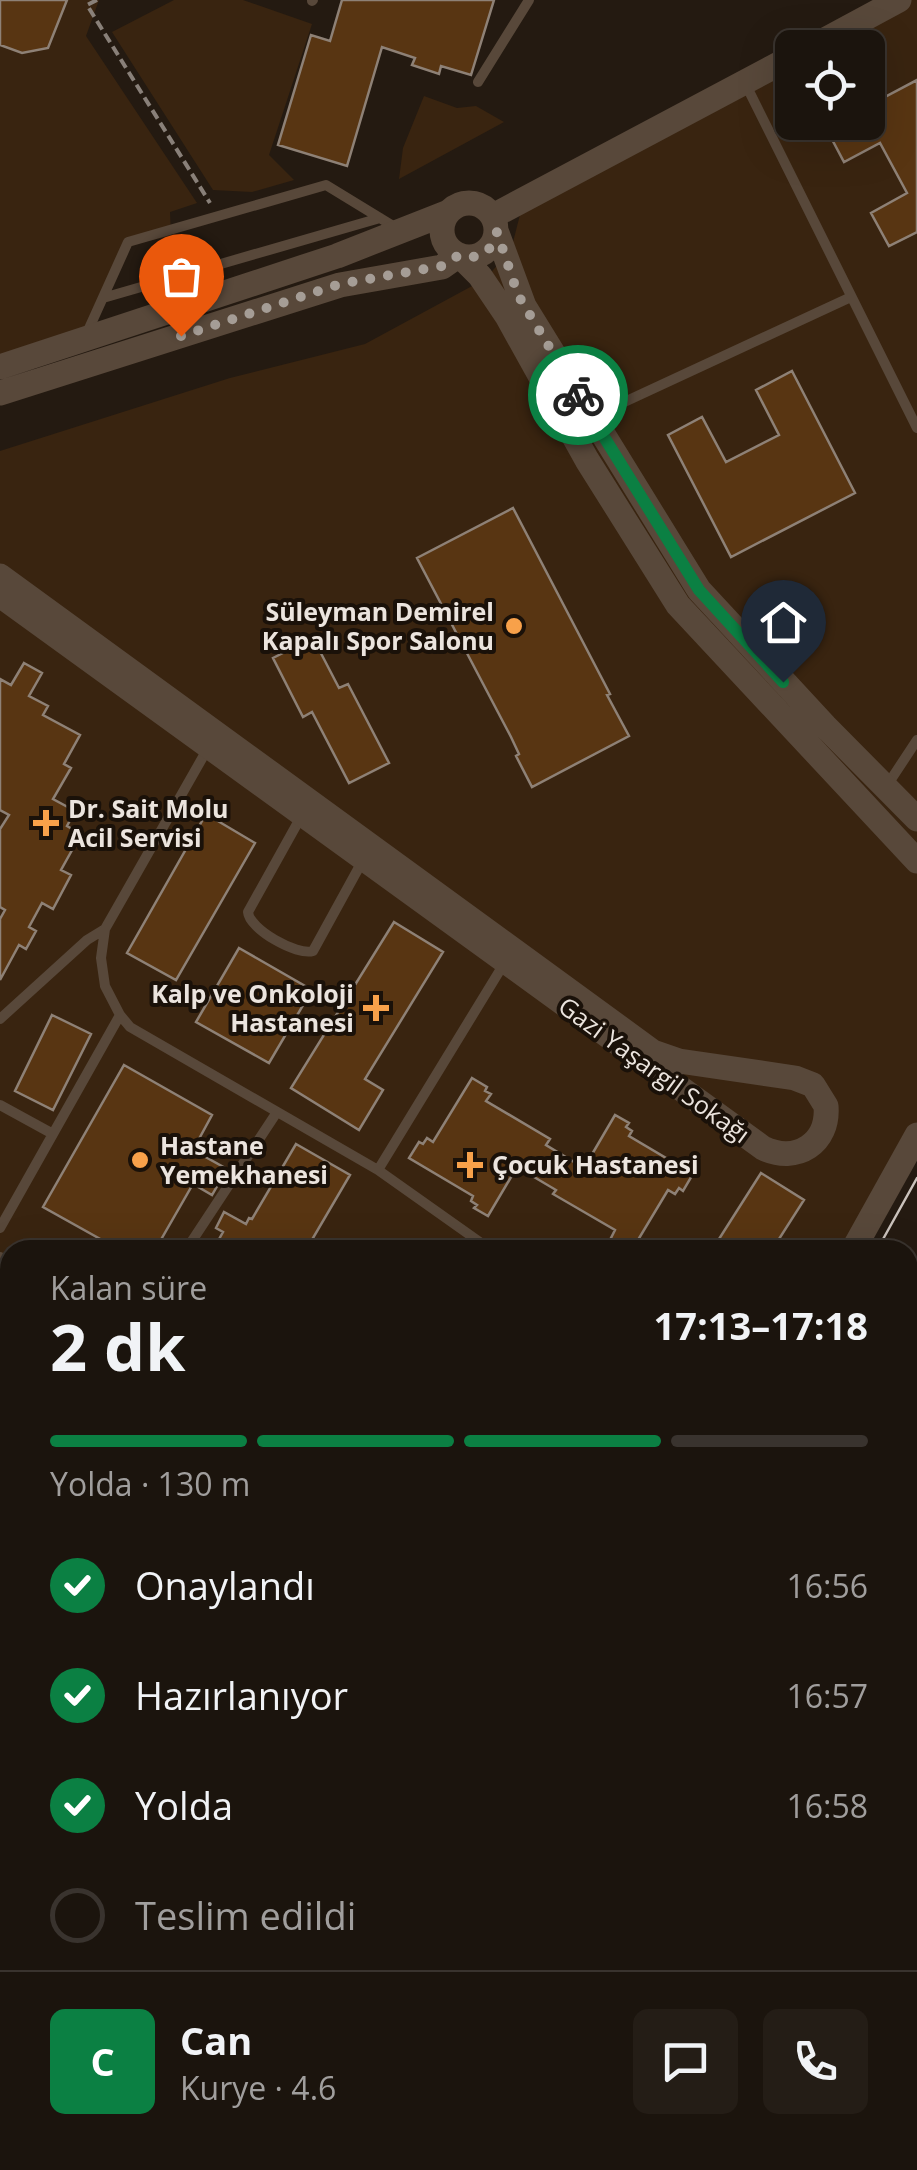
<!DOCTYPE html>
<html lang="tr">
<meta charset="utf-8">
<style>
:root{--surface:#1b140d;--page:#241d16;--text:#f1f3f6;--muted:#a09e9d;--line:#39332e;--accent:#0b8043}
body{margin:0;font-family:"Open Sans",sans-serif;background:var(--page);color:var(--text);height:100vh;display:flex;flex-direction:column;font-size:38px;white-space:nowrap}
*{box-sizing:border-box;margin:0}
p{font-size:32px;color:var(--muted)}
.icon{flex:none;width:55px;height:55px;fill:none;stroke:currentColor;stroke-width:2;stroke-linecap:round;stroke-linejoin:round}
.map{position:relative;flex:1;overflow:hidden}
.sheet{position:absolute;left:0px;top:1240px;width:918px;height:930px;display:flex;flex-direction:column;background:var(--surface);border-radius:30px 30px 0 0;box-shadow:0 10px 40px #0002,0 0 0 2px var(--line)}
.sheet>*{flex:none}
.controls{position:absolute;left:775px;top:30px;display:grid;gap:20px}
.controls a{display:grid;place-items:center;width:110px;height:110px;border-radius:15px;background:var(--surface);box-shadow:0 10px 40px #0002,0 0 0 2px var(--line);font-size:50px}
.pin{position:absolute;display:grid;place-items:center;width:85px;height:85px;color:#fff;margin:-102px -42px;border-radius:50% 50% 50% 0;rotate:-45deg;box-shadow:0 0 10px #0007}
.pin .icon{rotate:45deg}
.courier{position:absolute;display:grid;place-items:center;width:100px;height:100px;margin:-50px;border:8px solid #0b8043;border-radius:50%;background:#fff;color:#222;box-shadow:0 2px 12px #0007}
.head em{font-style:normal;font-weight:700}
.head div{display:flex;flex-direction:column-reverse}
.head{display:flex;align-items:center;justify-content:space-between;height:170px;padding:0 50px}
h1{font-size:65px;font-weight:700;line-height:75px}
.bar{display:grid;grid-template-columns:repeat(4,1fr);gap:15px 10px;align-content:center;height:120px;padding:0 50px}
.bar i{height:12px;border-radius:8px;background:var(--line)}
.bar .on{background:var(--accent)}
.bar p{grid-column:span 4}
.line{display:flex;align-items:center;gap:25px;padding:0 50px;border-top:2px solid var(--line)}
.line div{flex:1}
.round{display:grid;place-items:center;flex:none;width:105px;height:105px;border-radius:15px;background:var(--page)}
ol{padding:0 50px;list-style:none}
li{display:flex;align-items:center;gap:30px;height:110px}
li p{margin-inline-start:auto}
li .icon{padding:10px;border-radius:50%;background:var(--accent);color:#fff;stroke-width:4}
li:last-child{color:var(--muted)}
li i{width:55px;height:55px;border:5px solid var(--line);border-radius:50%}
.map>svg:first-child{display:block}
</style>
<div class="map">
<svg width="917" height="2170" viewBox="0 0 917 2170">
<rect width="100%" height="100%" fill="#241a11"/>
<!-- green -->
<path fill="#392410" d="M0,0h99l-13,36 111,167 -27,9 1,24 -42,9 -45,93 -84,34z
M174,0h69l69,24 -43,131 25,25 -42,12 -39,-2 -101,-158z
M905,0h12v1131l-65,119h-842v910h382l-5,10h-387v-1719l230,-73 135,-34 120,-65 26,-29 13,-51 268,-140v63h76v-74l-53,-1z
M424,96l33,12 19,-2 28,16 -105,57 4,-31z
M908,1349l9,5v31l-9,17z
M908,1481l9,6v475l-9,1z
M426,2160h196l-3,10h-198z"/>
<!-- water -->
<path fill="#7d5836" stroke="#9e8268" stroke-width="2.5" d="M917,1968v202h-297l3,-10h285v-190z"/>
<!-- building -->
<path fill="#583512" stroke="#8e8176" stroke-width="2.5" d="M0,0h67l-19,48 -26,5 -22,-8z
M342,0h152l-23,75 -30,-9 -2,8 -27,-9 3,-7 -33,-11 -35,119 -69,-21 33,-110 19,6z
M917,80v152l-28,14 -18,-33 36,-20 -27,-50 -36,19 -18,-34 11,-6h31v-16z
M792,371l63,122 -124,64 -63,-122 34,-18 24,45 53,-27 -23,-45z
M513,508l97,186 -3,1 22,41 -97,51 -16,-31 3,-2 -8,-17 -94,-179z
M313,638l26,50 9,-4 41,79 -40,20 -37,-71 -9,5 -30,-59z
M24,663l18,10 -13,23 19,10 -5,9 37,20 -16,29 7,4 -18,31 22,12 -8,15 14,8 -20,36 10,5 -18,34 -11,-6 -13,24 7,4 -10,18 -7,-4 -19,35v-61l5,-9 -5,-3v-78l9,-14 -9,-5v-131l11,6z
M206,814l49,29 -79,137 -49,-27z
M394,922l49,30 -78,127 18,11 -24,40 -68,-42z
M239,948l73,42 -43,73 -73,-41z
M52,1015l39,19 -38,76 -38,-19z
M124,1065l88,50 -19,35 34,19 -15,26 -19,-11 -38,66h-35l-77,-43z
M472,1078l15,9 -2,4 6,3 -5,7 64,38 -4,6 38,23 31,-53 14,8 -3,4 6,4 -3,5 64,38 -10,17 -4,-3 -4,6 -7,-4 -36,60h-8l-9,-6 2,-3 -6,-3 4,-8 -62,-36 3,-4 -39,-23 -29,49 -14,-8 3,-3 -6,-4 2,-5 -64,-38 10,-16 4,2 4,-6 6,4z
M296,1144l54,31 -44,75h-93l10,-18 -7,-4 8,-16 22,12 3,-6 3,1z
M761,1173l43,27 -32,50h-60z"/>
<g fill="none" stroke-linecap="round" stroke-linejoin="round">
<!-- path -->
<path stroke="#898079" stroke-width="4" stroke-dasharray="10 5" stroke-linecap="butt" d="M97,0l-10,5 123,198
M0,1432v2
M908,1717l9,2
M908,1763l9,6
M908,1791l9,5
M908,1830l9,-6
M908,1963l9,-1
M910,1985v-16
M0,2096l10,3
M164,2160c13,8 26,2 41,10
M246,2160l12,7 -1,3
M421,2170l5,-10
M537,2170l5,-10
M555,2170l5,-10
M572,2170l8,-10
M603,2170l3,-10
M619,2170l4,-10"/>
<!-- service -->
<path stroke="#58483a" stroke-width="10" d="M312,1l1,-1
M478,82l51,-82
M745,83l172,345
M103,298l277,-80
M86,335l42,-93 198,-57 72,44
M592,417l259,-120
M208,748l-103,181 -4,29 4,28 15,29 10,12 248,143 113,80
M886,787l31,-47
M302,815l-54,97c1,17 49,44 65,39l50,-91
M0,1019l87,-79 18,-11
M0,1105l53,29
M378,1170l127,-208
M0,1228l120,-213
M186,1250l91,-138
M0,1257l10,8
M0,1508l10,16
M0,1859l10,-5"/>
<!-- minor -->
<path stroke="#58483a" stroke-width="20" d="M908,1324l9,6
M311,2170l5,-10"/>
<!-- tertiary -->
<path stroke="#58483a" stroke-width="25" d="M810,48l89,-48
M442 230a27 27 0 1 1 54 0a27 27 0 1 1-54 0Z
M493,216l299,-159
M497,233l27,73 175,284 126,136 92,93
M0,367l337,-111 112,-44
M0,393l340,-108 102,-18 17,-12 21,21 27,40 80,144 91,145 239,256
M0,576l653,476 26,9 116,17 18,7 13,21c3,37 -29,58 -63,42l-763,-553
M853,1250l64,-115
M368,2170l6,-10"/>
<!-- tram -->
<path stroke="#cac2bc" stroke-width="2.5" d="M877,1250l40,-72
M394,2170l5,-10"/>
</g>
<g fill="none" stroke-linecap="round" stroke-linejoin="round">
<!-- done -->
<path stroke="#a59d96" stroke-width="10" stroke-dasharray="0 18" d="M181,336l159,-52 102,-18 17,-11 17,2 14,-9 7,-16 21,63 60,100"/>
<!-- route -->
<path stroke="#0b8043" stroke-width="12" d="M578,395l121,195 84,92"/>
</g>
<!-- markers -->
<g fill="#f8a14a" stroke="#1a1109" stroke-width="4">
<circle cx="514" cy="626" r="10"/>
<path d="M41 808h10v10h10v10h-10v10h-10v-10h-10v-10h10z"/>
<path d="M371 993h10v10h10v10h-10v10h-10v-10h-10v-10h10z"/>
<circle cx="140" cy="1160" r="10"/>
<path d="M465 1150h10v10h10v10h-10v10h-10v-10h-10v-10h10z"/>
</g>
<g text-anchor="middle" stroke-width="8" stroke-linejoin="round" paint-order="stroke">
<!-- poi labels -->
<g font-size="25" font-weight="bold" fill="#ebe4de" stroke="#1a1109" text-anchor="start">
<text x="494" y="621" text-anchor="end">Süleyman Demirel<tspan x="494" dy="29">Kapalı Spor Salonu</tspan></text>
<text x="68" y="818">Dr. Sait Molu<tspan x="68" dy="29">Acil Servisi</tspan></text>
<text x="354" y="1003" text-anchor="end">Kalp ve Onkoloji<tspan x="354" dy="29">Hastanesi</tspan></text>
<text x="160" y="1155">Hastane<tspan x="160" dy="29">Yemekhanesi</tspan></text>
<text x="492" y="1174">Çocuk Hastanesi</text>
</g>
<!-- street labels -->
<g font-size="25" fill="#ebe4de" stroke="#1a1109">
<text transform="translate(654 1070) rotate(36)" y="9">Gazi Yaşargil Sokağı</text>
</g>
</g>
</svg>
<div class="controls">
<a><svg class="icon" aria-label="locate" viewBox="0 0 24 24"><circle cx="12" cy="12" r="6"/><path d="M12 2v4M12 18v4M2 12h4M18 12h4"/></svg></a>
</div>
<div class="pin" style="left:181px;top:336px;background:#ea580c"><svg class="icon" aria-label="bag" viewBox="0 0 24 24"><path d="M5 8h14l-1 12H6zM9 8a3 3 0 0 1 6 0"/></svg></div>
<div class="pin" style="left:783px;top:682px;background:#1f2937"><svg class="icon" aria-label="home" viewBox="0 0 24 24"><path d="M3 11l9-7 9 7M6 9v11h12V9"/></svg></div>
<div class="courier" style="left:578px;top:395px"><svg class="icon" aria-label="bike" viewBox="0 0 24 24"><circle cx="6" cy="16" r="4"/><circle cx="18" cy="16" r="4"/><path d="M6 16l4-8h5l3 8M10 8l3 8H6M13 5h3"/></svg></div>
<section class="sheet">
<div class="head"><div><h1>2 dk</h1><p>Kalan süre</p></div><em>17:13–17:18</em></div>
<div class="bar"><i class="on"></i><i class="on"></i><i class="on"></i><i></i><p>Yolda · 130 m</p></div>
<ol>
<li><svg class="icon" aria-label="check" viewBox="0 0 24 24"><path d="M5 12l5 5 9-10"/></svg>Onaylandı<p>16:56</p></li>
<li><svg class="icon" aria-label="check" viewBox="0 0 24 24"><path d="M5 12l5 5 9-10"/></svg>Hazırlanıyor<p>16:57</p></li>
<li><svg class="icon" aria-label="check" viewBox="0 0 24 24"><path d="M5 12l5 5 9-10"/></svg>Yolda<p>16:58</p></li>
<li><i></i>Teslim edildi</li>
</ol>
<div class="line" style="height:180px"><b class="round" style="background:var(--accent);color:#fff">C</b><div><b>Can</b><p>Kurye · 4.6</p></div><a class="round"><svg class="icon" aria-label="chat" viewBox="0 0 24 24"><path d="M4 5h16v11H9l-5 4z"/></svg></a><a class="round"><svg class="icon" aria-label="phone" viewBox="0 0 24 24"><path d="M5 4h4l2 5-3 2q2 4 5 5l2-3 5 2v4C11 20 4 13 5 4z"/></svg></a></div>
</section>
</div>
